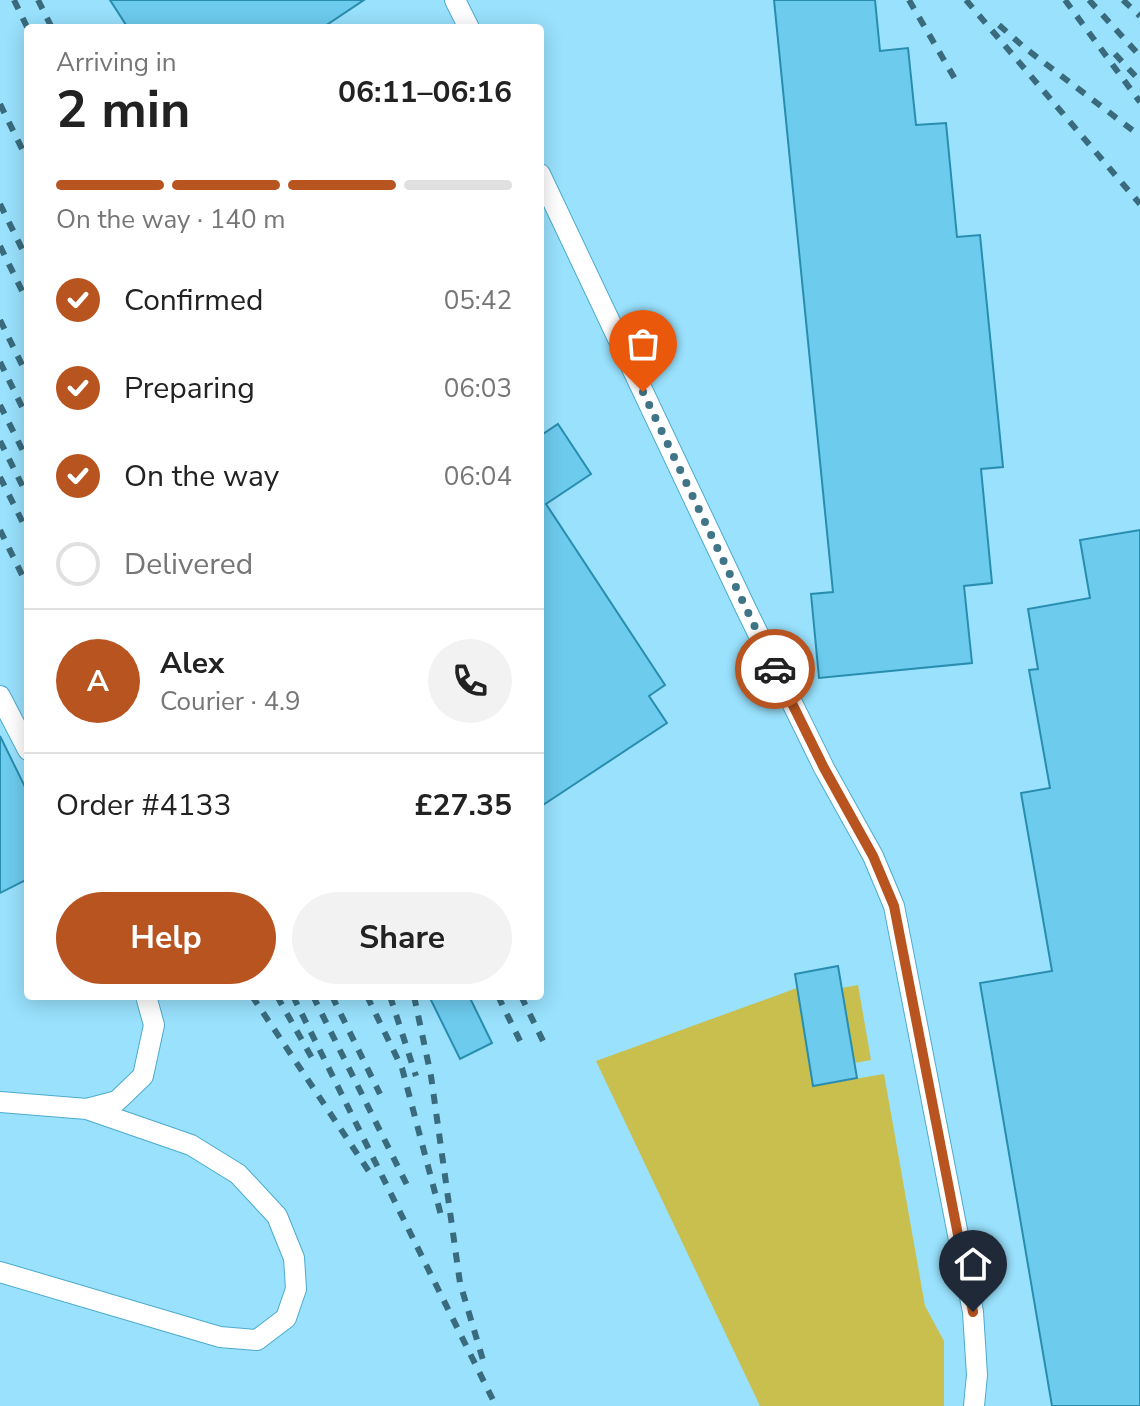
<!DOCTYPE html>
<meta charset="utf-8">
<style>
:root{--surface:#fff;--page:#f2f2f2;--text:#222;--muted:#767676;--line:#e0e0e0;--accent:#b85420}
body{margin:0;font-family:"Nunito Sans",sans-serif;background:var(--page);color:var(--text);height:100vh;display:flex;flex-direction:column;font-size:30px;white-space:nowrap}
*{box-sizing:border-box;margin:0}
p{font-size:26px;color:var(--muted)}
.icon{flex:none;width:44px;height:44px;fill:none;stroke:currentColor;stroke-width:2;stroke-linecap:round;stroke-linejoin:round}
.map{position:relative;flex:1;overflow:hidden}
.sheet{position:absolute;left:24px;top:24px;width:520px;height:976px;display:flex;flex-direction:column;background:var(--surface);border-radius:8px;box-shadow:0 4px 20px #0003}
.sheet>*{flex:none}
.pin{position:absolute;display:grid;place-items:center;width:68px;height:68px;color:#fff;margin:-82px -34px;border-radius:50% 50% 50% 0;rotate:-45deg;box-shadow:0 0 8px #0007}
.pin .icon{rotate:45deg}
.courier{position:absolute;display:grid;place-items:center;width:80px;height:80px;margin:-40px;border:6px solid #b85420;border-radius:50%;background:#fff;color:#222;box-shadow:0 2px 10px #0007}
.summary em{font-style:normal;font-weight:700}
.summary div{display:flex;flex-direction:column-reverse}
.summary{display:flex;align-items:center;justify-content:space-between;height:136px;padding:0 32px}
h1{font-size:52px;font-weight:700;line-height:60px}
.bar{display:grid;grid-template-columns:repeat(4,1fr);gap:12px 8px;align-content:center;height:96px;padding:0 32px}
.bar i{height:10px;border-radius:6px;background:var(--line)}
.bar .current{background:var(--accent)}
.bar p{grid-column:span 4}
.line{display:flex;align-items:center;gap:20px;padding:0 32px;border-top:2px solid var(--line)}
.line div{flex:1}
.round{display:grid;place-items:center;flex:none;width:84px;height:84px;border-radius:42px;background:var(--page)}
ol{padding:0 32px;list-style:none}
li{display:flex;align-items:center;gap:24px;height:88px}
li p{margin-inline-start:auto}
li .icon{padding:8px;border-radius:50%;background:var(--accent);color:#fff;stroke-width:4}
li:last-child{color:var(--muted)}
li i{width:44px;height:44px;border:4px solid var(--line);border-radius:50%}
.action{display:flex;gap:16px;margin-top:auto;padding:16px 32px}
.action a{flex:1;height:92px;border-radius:48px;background:var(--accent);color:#fff;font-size:32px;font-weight:700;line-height:92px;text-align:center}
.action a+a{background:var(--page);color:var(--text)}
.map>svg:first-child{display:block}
</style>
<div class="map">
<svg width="1140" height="1406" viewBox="0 0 1140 1406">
<rect width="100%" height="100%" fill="#99e1fd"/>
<!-- green -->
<path fill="#c8bf4f" d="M858,985l13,75 -17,3 -12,-75z
M797,988l16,98 71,-12 41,232 19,35v65h-184l-164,-345z"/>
<!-- building -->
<path fill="#6dcbee" stroke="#288dae" stroke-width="2" d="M110,0h254l-42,28h-194z
M774,0h101l5,51 28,-3 8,77 30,-2 11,114 23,-2 23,232 -22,2 11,114 -28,3 8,77 -153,15 -8,-84 22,-2z
M558,424l33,50 -45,30 119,181 -16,11 18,27 -127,84v-371z
M1140,530v876h-88l-72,-423 72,-12 -31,-178 29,-5 -21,-118 9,-1 -10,-60 62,-11 -10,-58z
M0,736l28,57v86l-28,14z
M838,966l19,112 -44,8 -18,-112z
M429,996h40l23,47 -32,16z"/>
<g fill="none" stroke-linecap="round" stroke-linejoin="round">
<defs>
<path id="lane" d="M455,0l14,28
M540,174l206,435 78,159 49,88 21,50 79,406 4,63 -3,31
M0,696l28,54
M0,1102l87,7 30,-8 26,-25 11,-51 -8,-29
M0,1272l220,65 37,3 29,-22 10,-29 -2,-31 -17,-42 -39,-42 -47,-29 -104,-36"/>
</defs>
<!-- lane casing -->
<use href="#lane" stroke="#4cabcd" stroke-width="22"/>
<!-- lane -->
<use href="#lane" stroke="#fff" stroke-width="20"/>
<!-- rail -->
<path stroke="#396b7d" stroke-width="6" stroke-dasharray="10 10" stroke-linecap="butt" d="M14,0l14,29
M38,0l14,28
M909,0l46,79
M966,0l174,204
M1065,0l75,102
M1089,0l51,56
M1123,0l17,16
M999,25l26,23 115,88
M1115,54l25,27
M0,104l28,57
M0,204l28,57
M0,246l28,57
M0,320l28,57
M0,362l28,57
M0,405l28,56
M0,441l28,56
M0,477l28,56
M0,530l28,57
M252,996l122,183
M277,996l35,62
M293,996l203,410
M313,996l96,193
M332,996l48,98
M367,996l35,72 40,151
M390,996l26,80
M414,996l17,80 29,207 23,77
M498,996l26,53
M521,996l22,45"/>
</g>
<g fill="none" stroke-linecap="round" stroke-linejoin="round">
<!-- done -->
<path stroke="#407487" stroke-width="8" stroke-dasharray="0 14.4" d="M643,392l132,277"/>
<!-- route -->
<path stroke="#b85420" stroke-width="10" d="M775,669l49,99 49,88 21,50 79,406"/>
</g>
</svg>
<div class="pin" style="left:643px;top:392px;background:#ea580c"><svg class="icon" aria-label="bag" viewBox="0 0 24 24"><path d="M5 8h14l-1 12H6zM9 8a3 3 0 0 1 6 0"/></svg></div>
<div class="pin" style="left:973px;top:1312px;background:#1f2937"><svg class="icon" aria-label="home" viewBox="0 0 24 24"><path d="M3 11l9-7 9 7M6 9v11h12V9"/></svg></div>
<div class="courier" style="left:775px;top:669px"><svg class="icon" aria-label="car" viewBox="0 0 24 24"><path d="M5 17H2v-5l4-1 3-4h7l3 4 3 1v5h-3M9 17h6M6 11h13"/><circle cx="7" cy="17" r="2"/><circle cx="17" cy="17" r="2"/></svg></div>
<section class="sheet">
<div class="summary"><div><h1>2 min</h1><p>Arriving in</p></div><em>06:11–06:16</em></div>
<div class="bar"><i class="current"></i><i class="current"></i><i class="current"></i><i></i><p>On the way · 140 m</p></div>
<ol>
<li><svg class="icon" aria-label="check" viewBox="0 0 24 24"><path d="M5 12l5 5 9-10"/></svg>Confirmed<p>05:42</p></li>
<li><svg class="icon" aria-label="check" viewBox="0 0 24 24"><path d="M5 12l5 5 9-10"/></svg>Preparing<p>06:03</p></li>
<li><svg class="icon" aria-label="check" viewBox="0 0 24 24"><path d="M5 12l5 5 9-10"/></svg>On the way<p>06:04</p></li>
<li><i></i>Delivered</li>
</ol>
<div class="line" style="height:144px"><b class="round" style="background:var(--accent);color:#fff">A</b><div><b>Alex</b><p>Courier · 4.9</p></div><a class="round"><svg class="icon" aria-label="phone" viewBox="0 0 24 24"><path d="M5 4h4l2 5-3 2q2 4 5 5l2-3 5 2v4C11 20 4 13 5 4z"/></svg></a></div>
<div class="line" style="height:104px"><div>Order #4133</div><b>£27.35</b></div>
<div class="action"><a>Help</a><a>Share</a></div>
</section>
</div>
